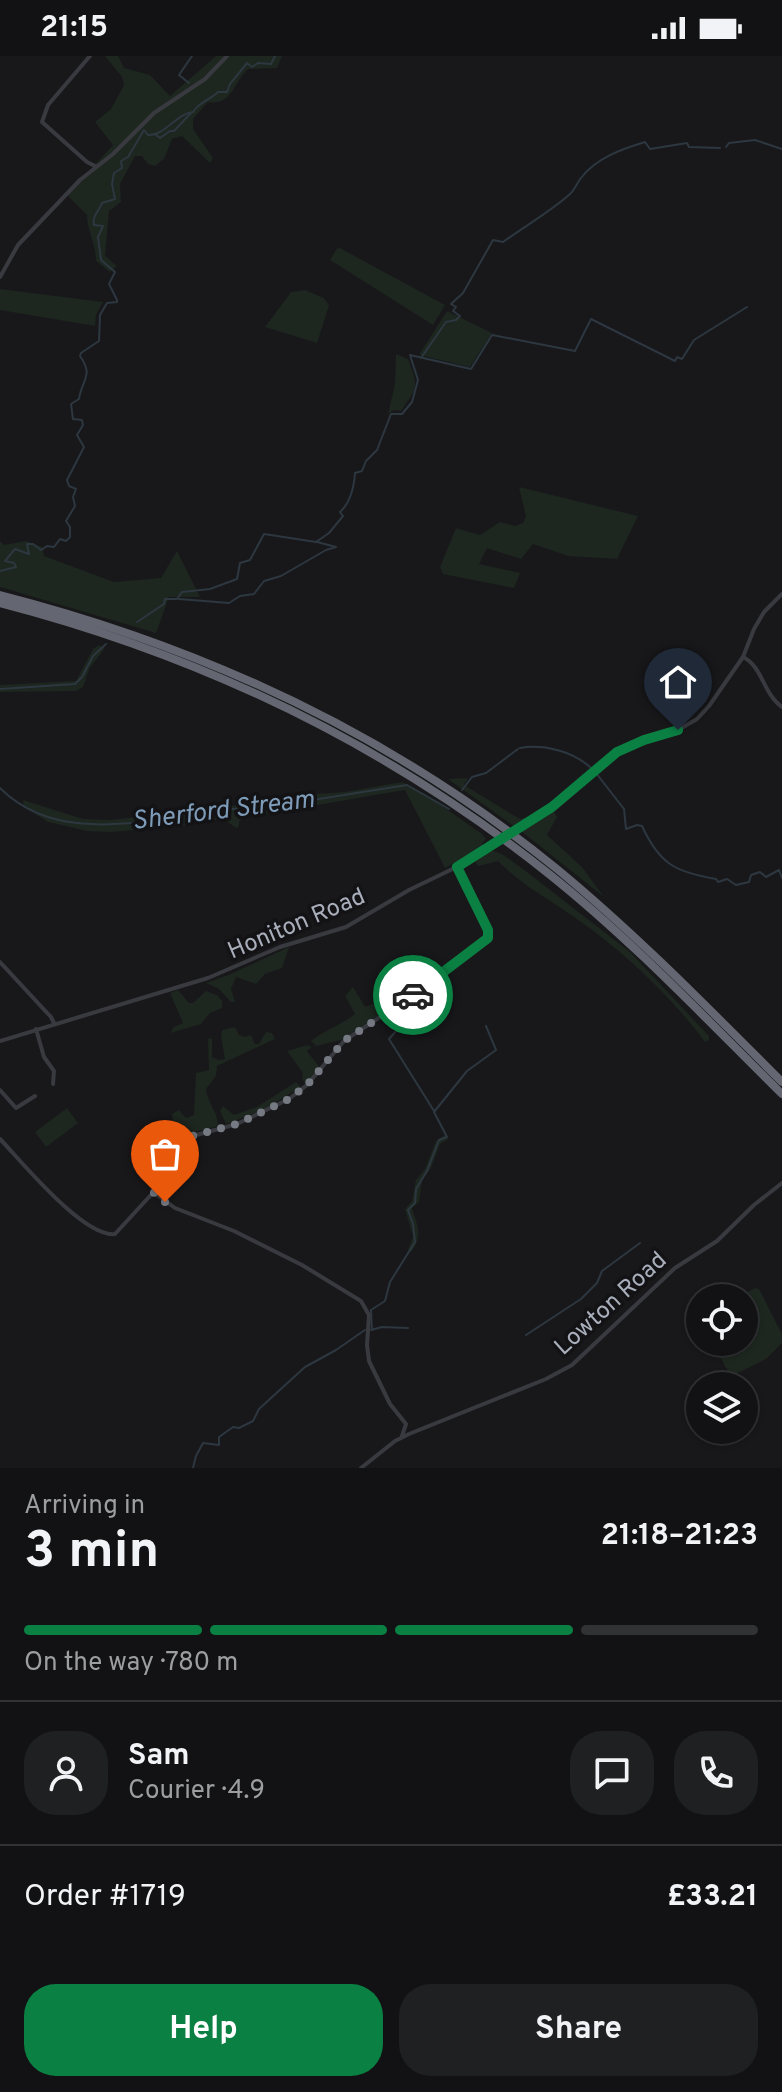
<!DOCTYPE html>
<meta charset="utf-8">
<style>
:root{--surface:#121214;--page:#1f2022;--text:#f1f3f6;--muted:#9c9ea0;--line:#313234;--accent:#0b8043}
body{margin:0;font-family:Overpass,sans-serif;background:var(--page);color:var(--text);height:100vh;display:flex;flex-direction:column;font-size:30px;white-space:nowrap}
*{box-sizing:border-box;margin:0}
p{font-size:26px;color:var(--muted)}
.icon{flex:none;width:44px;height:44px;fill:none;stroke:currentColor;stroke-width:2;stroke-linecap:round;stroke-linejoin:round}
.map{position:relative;height:1412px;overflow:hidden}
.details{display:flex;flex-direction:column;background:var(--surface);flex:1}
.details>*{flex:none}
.buttons{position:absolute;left:686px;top:1228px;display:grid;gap:16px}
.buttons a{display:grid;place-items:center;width:72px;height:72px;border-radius:50%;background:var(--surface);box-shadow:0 2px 6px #0004,0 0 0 2px var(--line);font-size:40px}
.pin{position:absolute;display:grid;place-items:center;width:68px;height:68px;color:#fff;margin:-82px -34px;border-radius:50% 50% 50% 0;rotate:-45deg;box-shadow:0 0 8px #0007}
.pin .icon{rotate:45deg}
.courier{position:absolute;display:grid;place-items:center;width:80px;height:80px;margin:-40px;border:6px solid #0b8043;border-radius:50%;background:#fff;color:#222;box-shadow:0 2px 10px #0007}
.headline em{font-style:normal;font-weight:700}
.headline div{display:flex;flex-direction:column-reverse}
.headline{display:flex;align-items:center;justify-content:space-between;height:136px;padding:0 24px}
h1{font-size:52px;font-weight:700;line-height:60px}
.bar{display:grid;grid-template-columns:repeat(4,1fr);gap:12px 8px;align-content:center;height:96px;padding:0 24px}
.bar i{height:10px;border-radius:6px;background:var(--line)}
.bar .current{background:var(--accent)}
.bar p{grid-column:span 4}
.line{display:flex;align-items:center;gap:20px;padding:0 24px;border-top:2px solid var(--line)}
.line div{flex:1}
.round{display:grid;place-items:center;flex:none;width:84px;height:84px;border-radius:32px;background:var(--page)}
.action{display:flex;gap:16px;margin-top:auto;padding:16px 24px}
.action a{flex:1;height:92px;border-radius:32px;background:var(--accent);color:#fff;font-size:32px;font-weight:700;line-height:92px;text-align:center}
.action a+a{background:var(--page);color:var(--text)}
.status{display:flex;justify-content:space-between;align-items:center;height:56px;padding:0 40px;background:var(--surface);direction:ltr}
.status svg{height:22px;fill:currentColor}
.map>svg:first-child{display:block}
</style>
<div class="status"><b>21:15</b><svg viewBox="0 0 49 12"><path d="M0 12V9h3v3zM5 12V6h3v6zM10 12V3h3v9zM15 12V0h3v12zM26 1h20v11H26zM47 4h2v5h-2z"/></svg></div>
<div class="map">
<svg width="782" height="1412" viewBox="0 0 782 1412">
<rect width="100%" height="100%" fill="#18181b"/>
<!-- green -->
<path fill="#1d261f" d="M105,0h13l6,12 26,7 20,21 46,-40h66l-5,12 -29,1c-14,13 -16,37 -40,33l-15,17v10l20,29 -3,5 -28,-27 -10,3 -8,20 -9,7 -7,-2 -6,-8h-7l-15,28 1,18 -12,9 -4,45 12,10 -7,6 -14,-11c0,-17 -9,-30 -9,-46l-18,-18 -1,-3 45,-49 -18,-23 16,-13 13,-24 -2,-8z
M338,191l107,58 -12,20 -103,-65z
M0,233l103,13 -7,13 -1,11 -95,-16z
M305,234l19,8 5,7 -12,38 -52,-16 26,-35z
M447,255l45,22 -22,34 -51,-12z
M396,298l12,5c10,27 11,27 -7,52l-7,-1 -6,4 7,-30z
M519,431l119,29 -21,43 -49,-3 -35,-12 -12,15 -34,-11 -8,16 41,9 -6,15 -71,-14 -3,-7 16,-39 24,7 20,-13 15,4 8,-3 3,-7z
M0,485l4,4 22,-4 16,6 2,9 70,26 47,-4 16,-27 23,46h-31l-13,36 -156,-46z
M99,589l6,3 -16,21 -6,18 -7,4 -76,1v-7l76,-4 17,-32z
M468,722l-4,7 56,34 15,-4 -20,12 -67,-48z
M402,726l23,12 57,40 4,5 -4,5 2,2 -39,22 -40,-78 -159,27 -7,4v5l-3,2 -12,-9 -23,2 -18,5 -72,6 -24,-1 -39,-9 -24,-15 -1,-7 60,19 27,1 163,-19 28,-6 44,-3z
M553,754l4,7 -10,18 35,32 22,30 -83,-66z
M491,794l11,4 21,15 107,83 79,84v4l-4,2c-35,-47 -80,-89 -128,-123 -27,-19 -56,-34 -79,-58l-20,5 -3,-5z
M289,891l-7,21 -17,6 -9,10 -20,-7 -5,12 4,13h-4l-12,-13 -13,-6 25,-9z
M392,910l4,5 -7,4 15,24 -63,41 -25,6 -5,-5c14,-11 30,-16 44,-27l-10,-18 8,-9 12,20 22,-9 -11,-19 7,-10z
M178,934l11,13h4l13,-12 11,4 5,6v7l-12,5 -9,11 -31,9 4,-6 9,-4 -13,-30z
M235,971l4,8 6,2 6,-2 4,9h4l7,-12 6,1 3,6 -58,27 -1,10 -10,13c2,15 12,23 12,37l-27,7 -7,7 -1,-14 -10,-1 -1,-11 7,-4 7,8 8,-3 2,-42 13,-3 -1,-31 4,-1v19l7,3 6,-1 -4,-22 1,-7z
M307,989l5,2 -5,4 13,17 -15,16 -3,-6 1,-5 -16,-22z
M296,1026l5,5 -36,22 -39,15 -6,-13 3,-5 11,9 23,-8z
M67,1052l11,15 -32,24 -11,-15z
M445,1079l3,4 -8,5 -9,24 -9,12 -3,22 -7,6c5,18 12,27 -1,44l-3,-2 5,-14 -8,-27 7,-8 4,-21 9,-11 11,-28z
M755,1232l4,1 23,45v9l-16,16 -34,17c-6,-5 -14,-25 -20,-34h32v-44h-7z"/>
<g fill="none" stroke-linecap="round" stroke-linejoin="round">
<!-- stream -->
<path stroke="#2d3740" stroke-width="2" d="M189,27l-10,-8 13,-19
M156,79l4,3 10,-7h4l17,-18
M726,91l3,-4 26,-3 27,9
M421,302l25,-36 10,-2 4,-4 -7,-5 3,-4 -5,-3 12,-11 30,-53 10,2c22,-16 47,-30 67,-48 5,-5 7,-11 11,-16 15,-20 41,-29 64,-36l5,7 37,-6 2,4 31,1
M0,515l16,-4 -2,-4 -9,-2 10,-12 14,5 -2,-10h6l8,6 6,-4 7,1 6,-8 6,2 4,-4v-10l-4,-6 9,-15 -2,-9 3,-8 -7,-3 -2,-6 17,-33 -7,-12 6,-10 -1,-5 -9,-1 -2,-15 8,-5c3,-20 15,-23 1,-43l1,-3 18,-12 1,-26 7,-12 10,-1v-2l-8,-16 6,-12 -14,-12 -3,-23 5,-11 -9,-1c-2,-10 5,-13 8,-22l13,-4 -3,-15 2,-11 8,-5 -1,-7 7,-4 16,-27 4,5c17,1 29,-22 45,-23 6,-10 17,-12 25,-20h9l3,-8 17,-21 5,4 6,-4 13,1 4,-8
M179,543l50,4 11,-7 14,-2 10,-13 17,-5 45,-26 10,-3 -19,-5
M137,566l27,-18 1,-5h12l5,-7 28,-3 27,-10 3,-16 10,-3 14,-26 52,8 13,-9 14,-17 -3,-4c11,-10 14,-25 15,-39l7,-2 4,-10 11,-11 14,-36h11l10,-12 6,-22 -8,-25 61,14 21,-34 83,16 16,-32 84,42 2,-4 5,2 12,-19 53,-33
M0,633l75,-5 7,-7 11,-21 13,-12
M520,692c23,-4 54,3 72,21
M596,717l28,36 2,20 11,-4 5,1c18,39 34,46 74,53l2,3 9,-3 9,6 13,-3 2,-7 9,-3 6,5 13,-7 3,8
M0,732c47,47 114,38 174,30l4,-3 128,-14 101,-16 42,24
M462,734l10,-13 14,-4 32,-24
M404,966l-15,17 45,72
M371,1274l11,-3 26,1
M372,1274l-1,-20 14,-9 5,-19 25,-40 -2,-18 -5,-14 7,-7 1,-14 11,-18 12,-31 8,-3 -13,-25 33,-41 29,-21 -10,-24
M526,1279l55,-36 16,-16 5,-12 38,-28
M193,1412l3,-12 7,-13 16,2v-8l14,-10 6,1 14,-7 6,-12 46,-42 31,-17 29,-20"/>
<!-- minor -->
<path stroke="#393a40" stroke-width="4" d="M90,0l-42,49 -6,17 45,40 8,4
M0,221l18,-32 62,-65 33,-26 41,-41 51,-34 22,-23
M743,601c20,10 20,37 39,50
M526,768l39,-27 57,-48 56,-19 19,-11 12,-13 34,-49 11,-28 10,-17 18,-18
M0,906l51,55 3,6
M36,973l8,28 10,14 -1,13
M0,985l208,-63 72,-31 66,-20 63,-37 58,-28 19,-13
M0,1034l16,18 19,-12
M0,1083c22,23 84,99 115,95l57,-62 17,-35 48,-13 52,-25 18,-14 37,-44 69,-46 74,-56 1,-9 -31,-63
M153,1136l22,16 59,23 68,34 59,36 8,14 -2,30 2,16 21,43 16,20 -4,12
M361,1412l34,-27 14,-7 137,-55 26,-14 103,-97 42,-27 37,-36 28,-22"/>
<!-- highway -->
<path stroke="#646771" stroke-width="8" d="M0,539c203,52 394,141 557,274 80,66 152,140 225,213
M0,547c201,52 386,141 549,271 84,67 157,145 233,220"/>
<!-- minor-bridge -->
<path stroke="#393a40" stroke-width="4" d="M486,793l40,-25"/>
</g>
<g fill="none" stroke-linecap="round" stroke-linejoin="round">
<!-- done -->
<path stroke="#767a83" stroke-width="8" stroke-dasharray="0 14.4" d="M165,1146l-12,-10 24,-28 12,-27 48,-13 52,-25 18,-14 37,-44 69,-46"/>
<!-- route -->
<path stroke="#0b8043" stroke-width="10" d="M413,939l75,-57v-8l-31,-63 95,-60 65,-55 27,-12 34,-10"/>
</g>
<g text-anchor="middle" stroke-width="7" stroke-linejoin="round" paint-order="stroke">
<!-- street labels -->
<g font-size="24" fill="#a9aebb" stroke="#131316">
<text transform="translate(296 867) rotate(-23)" y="8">Honiton Road</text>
<text transform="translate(610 1247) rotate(-42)" y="8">Lowton Road</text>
</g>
<!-- water labels -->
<g font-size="26" font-style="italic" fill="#7e9bb8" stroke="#131316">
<text transform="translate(223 753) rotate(-7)" y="9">Sherford Stream</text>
</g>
</g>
</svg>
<div class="buttons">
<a><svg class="icon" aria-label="locate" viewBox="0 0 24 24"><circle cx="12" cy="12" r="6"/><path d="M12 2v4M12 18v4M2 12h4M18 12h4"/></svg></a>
<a><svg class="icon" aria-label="layers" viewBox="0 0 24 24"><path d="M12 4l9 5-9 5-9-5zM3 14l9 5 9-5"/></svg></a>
</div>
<div class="pin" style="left:165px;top:1146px;background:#ea580c"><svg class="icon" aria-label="bag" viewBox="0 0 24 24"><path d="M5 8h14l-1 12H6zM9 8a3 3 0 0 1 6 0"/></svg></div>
<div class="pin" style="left:678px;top:674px;background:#1f2937"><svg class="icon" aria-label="home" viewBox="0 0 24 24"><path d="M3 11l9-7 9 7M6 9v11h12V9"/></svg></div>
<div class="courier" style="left:413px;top:939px"><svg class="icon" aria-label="car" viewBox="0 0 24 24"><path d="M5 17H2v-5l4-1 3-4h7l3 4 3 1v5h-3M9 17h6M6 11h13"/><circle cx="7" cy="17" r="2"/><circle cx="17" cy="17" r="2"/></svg></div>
</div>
<section class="details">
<div class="headline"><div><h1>3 min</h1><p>Arriving in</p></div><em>21:18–21:23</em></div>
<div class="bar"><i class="current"></i><i class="current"></i><i class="current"></i><i></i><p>On the way · 780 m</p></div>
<div class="line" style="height:144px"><a class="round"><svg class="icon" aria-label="person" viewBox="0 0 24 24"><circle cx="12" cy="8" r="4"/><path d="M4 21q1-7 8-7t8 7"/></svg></a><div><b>Sam</b><p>Courier · 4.9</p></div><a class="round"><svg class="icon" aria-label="chat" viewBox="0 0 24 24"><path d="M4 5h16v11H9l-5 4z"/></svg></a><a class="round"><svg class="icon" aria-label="phone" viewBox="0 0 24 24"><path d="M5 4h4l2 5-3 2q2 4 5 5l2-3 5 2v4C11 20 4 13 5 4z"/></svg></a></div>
<div class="line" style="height:104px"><div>Order #1719</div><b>£33.21</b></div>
<div class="action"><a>Help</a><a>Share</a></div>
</section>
